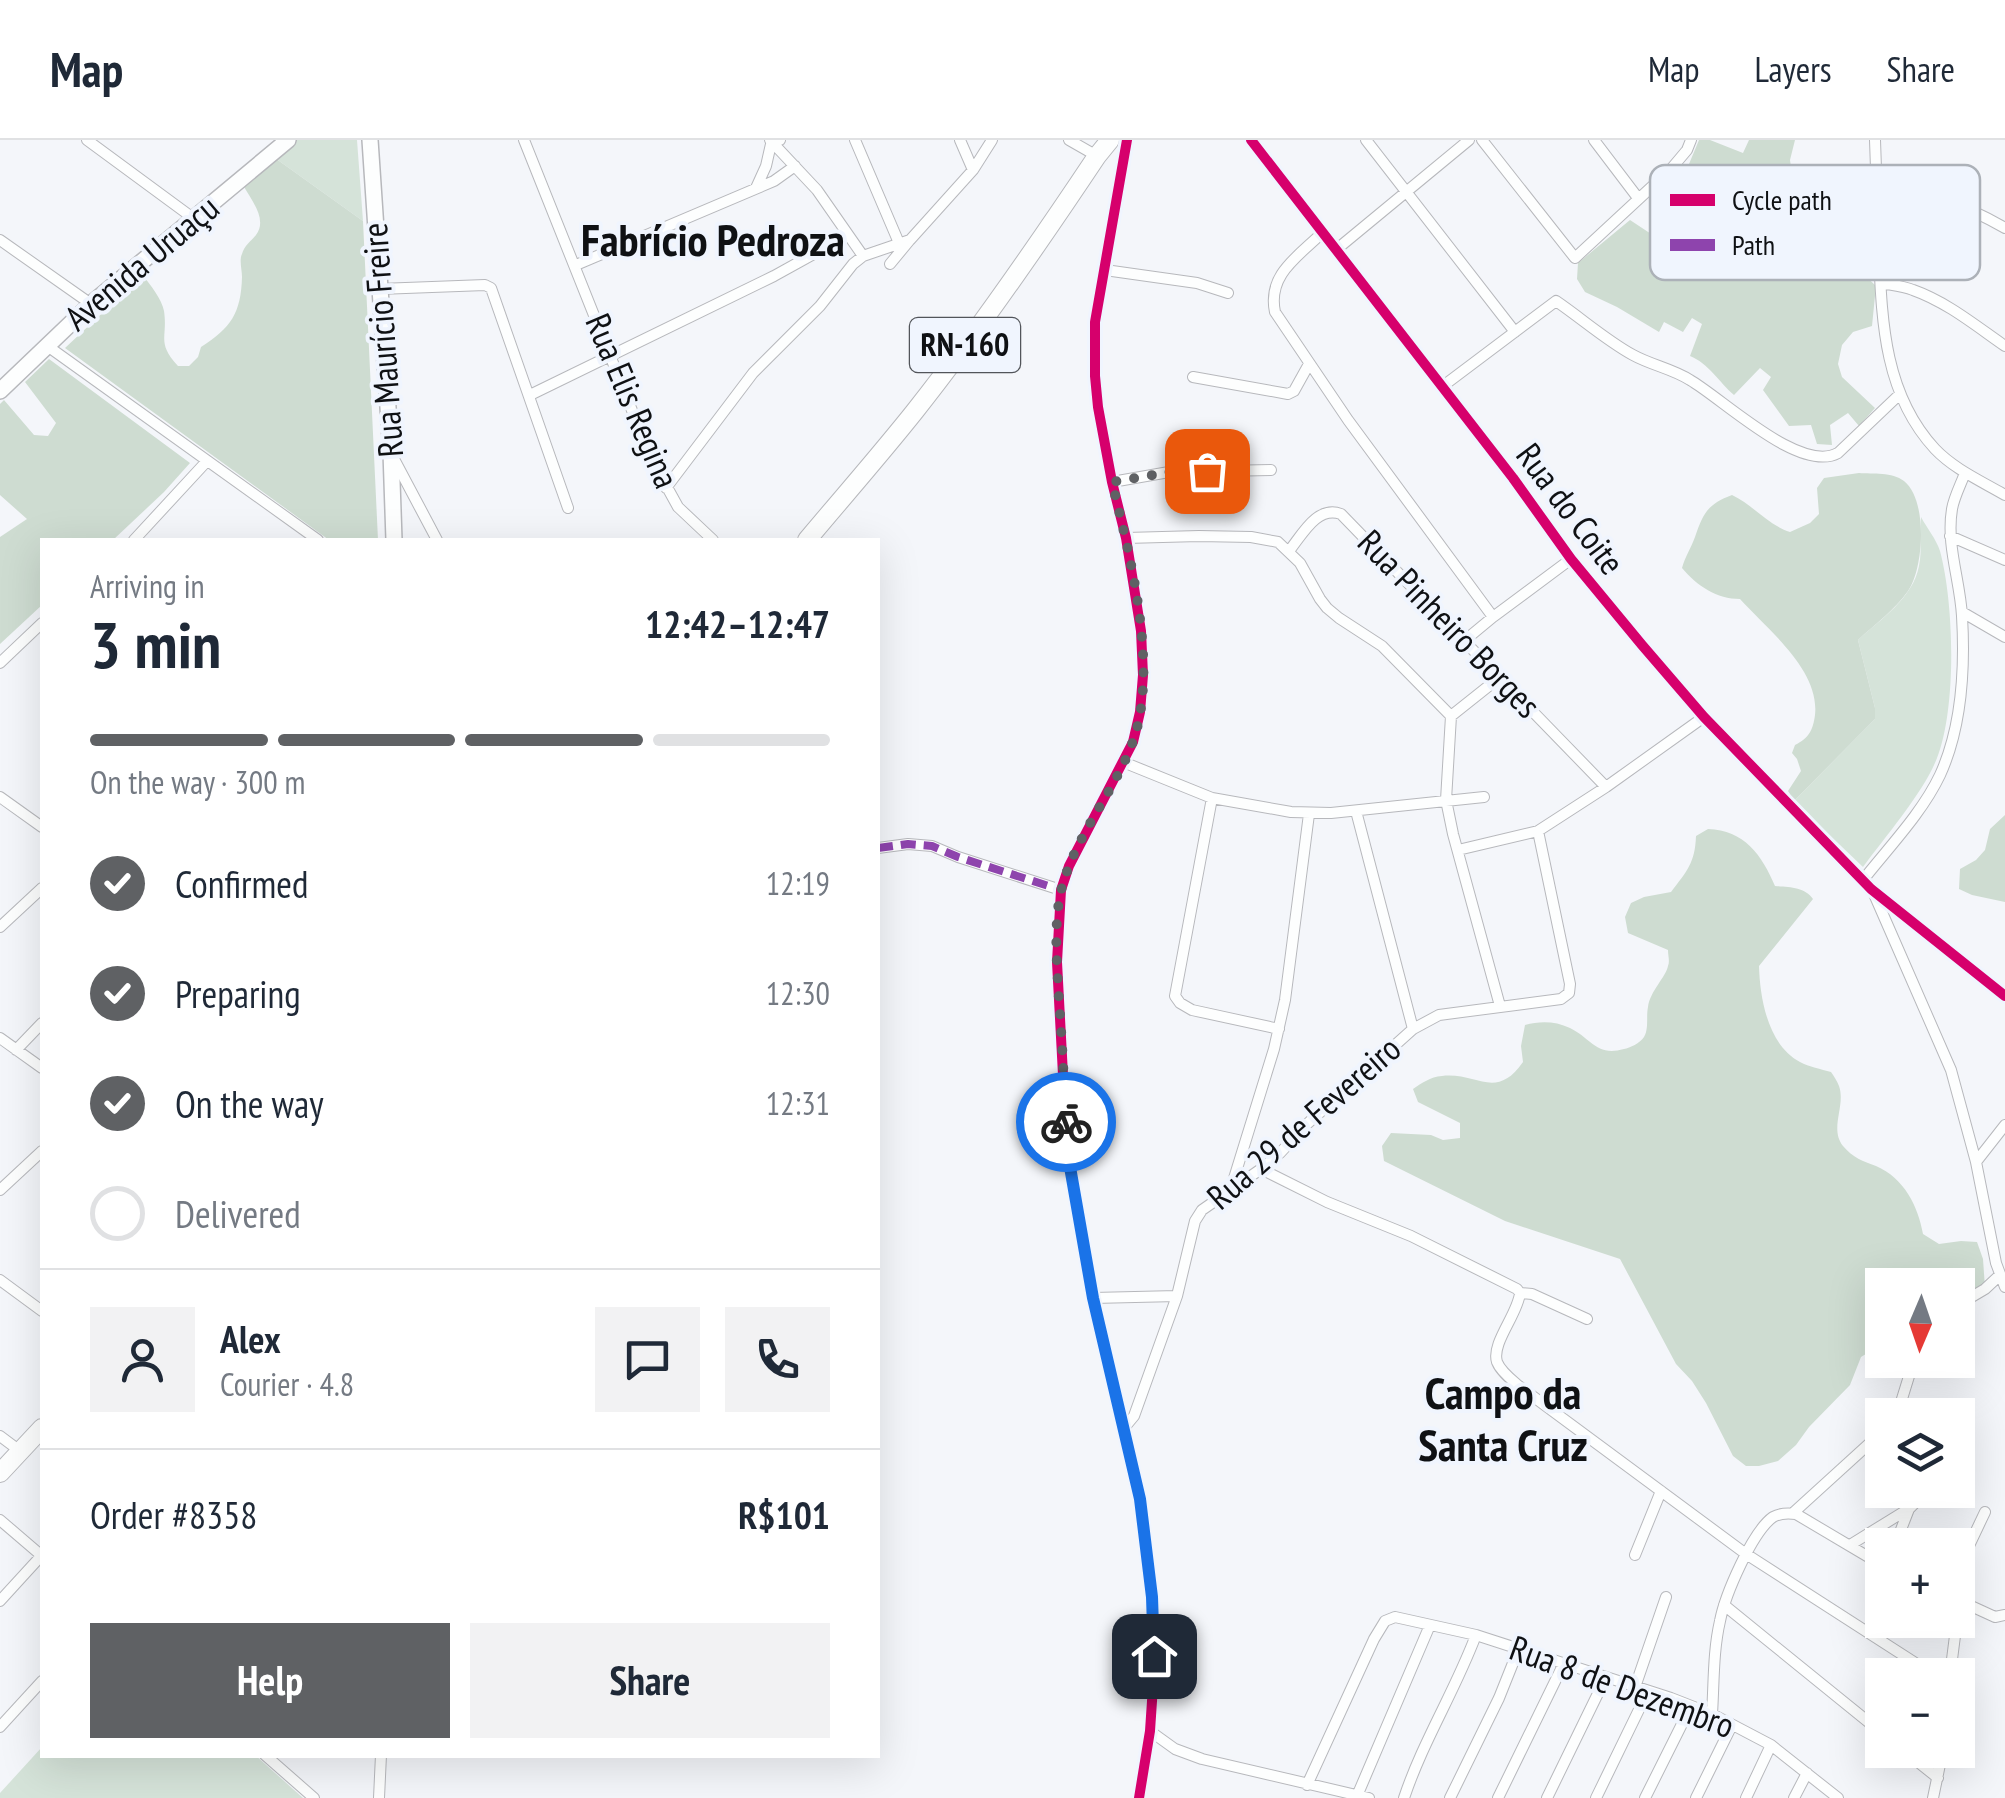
<!DOCTYPE html>
<meta charset="utf-8">
<style>
:root{--surface:#fff;--page:#f2f2f3;--text:#1f2937;--muted:#747a83;--line:#e0e1e3;--accent:#5f6164}
body{margin:0;font-family:"PT Sans Narrow",sans-serif;background:var(--page);color:var(--text);height:100vh;display:flex;flex-direction:column;font-size:38px;white-space:nowrap}
*{box-sizing:border-box;margin:0}
p{font-size:32px;color:var(--muted)}
.icon{flex:none;width:55px;height:55px;fill:none;stroke:currentColor;stroke-width:2;stroke-linecap:round;stroke-linejoin:round}
.map{position:relative;flex:1;overflow:hidden}
.side{position:absolute;left:40px;top:398px;width:840px;height:1220px;display:flex;flex-direction:column;background:var(--surface);border-radius:0px;box-shadow:0 10px 40px #0002}
.side>*{flex:none}
.needle{width:65px;rotate:182deg}
.buttons{position:absolute;left:1865px;top:1128px;display:grid;gap:20px}
.buttons a{display:grid;place-items:center;width:110px;height:110px;border-radius:0px;background:var(--surface);box-shadow:0 10px 40px #0002;font-size:50px}
.pin{position:absolute;display:grid;place-items:center;width:85px;height:85px;color:#fff;margin:-42px;border-radius:20px;box-shadow:0 5px 15px #0006}
.courier{position:absolute;display:grid;place-items:center;width:100px;height:100px;margin:-50px;border:8px solid #1a73e8;border-radius:50%;background:#fff;color:#222;box-shadow:0 2px 12px #0007}
.overview em{font-style:normal;font-weight:700}
.overview div{display:flex;flex-direction:column-reverse}
.overview{display:flex;align-items:center;justify-content:space-between;height:170px;padding:0 50px}
h1{font-size:65px;font-weight:700;line-height:75px}
.bar{display:grid;grid-template-columns:repeat(4,1fr);gap:15px 10px;align-content:center;height:120px;padding:0 50px}
.bar i{height:12px;border-radius:8px;background:var(--line)}
.bar .on{background:var(--accent)}
.bar p{grid-column:span 4}
.line{display:flex;align-items:center;gap:25px;padding:0 50px;border-top:2px solid var(--line)}
.line div{flex:1}
.round{display:grid;place-items:center;flex:none;width:105px;height:105px;border-radius:0px;background:var(--page)}
ol{padding:0 50px;list-style:none}
li{display:flex;align-items:center;gap:30px;height:110px}
li p{margin-inline-start:auto}
li .icon{padding:10px;border-radius:50%;background:var(--accent);color:#fff;stroke-width:4}
li:last-child{color:var(--muted)}
li i{width:55px;height:55px;border:5px solid var(--line);border-radius:50%}
.button{display:flex;gap:20px;margin-top:auto;padding:20px 50px}
.button a{flex:1;height:115px;border-radius:0px;background:var(--accent);color:#fff;font-size:40px;font-weight:700;line-height:115px;text-align:center}
.button a+a{background:var(--page);color:var(--text)}
header{display:flex;align-items:center;gap:60px;box-sizing:border-box;height:140px;padding:0 50px;background:var(--surface);border-bottom:2px solid var(--line)}
header strong{font-size:48px}
nav{display:flex;gap:55px;margin-inline-start:auto;font-size:35px}
.map>svg:first-child{display:block}
</style>
<header>
<strong>Map</strong>
<nav><a>Map</a><a>Layers</a><a>Share</a></nav>
</header>
<div class="map">
<svg width="2005" height="1658" viewBox="0 0 2005 1658">
<rect width="100%" height="100%" fill="#f4f6fa"/>
<!-- green -->
<path fill="#d5e3d9" d="M295,0h62l6,81 -88,-63z
M1921,377c6,11 15,22 19,34 14,52 17,156 -3,207 -13,34 -52,79 -74,109l-69,-66 81,-82v-11l-17,-68c23,-21 55,-42 61,-74 3,-15 1,-33 2,-49z
M42,1607v8h213l48,43h-303v-5z"/>
<!-- forest -->
<path fill="#cedcd1" d="M1699,0h11l33,13 6,-13h46l-5,20 2,14 23,27 9,19 -5,12 14,29 22,5 21,20 -4,40 -19,6 -11,13 -4,19 4,13 33,31 -16,18 -11,-13 -18,12 2,20 -15,-1 -6,-19 -22,1 -26,-36 8,-13 -11,-9 -26,27c-15,-13 -26,-32 -44,-39l12,-32 -10,-6 -9,14 -19,-10 -5,10 -42,-25 -32,-15 -8,-13 1,-16 52,-43 65,43 33,-75 -39,-24z
M275,18l88,63 15,319h-49l-264,-192 78,-73c7,10 19,24 21,36 4,27 -8,31 14,55h11l9,-9 3,-10c30,-19 40,-34 41,-70 0,-7 -3,-17 0,-23 2,-8 9,-13 14,-19 12,-16 -5,-35 -13,-50z
M49,219l141,104 -26,29 -51,48h-71v65l-42,39v-107l27,-18 -27,-24v-91l4,-4 30,35 14,1 8,-13 -31,-41z
M1859,333c14,1 33,-1 45,8 24,19 20,87 4,110 -14,20 -33,33 -50,49l17,68v11l-81,82 -6,-10 13,-20 -4,-12 -5,-6 3,-8c14,-7 18,-15 20,-30 5,-45 -47,-85 -75,-116 -23,0 -43,-13 -58,-31 3,-11 9,-20 13,-31 8,-24 13,-33 37,-42 21,10 36,30 58,37l20,-9 9,-9 -2,-26 7,-10z
M2005,675v87l-33,-7 -13,-6 1,-20 16,-9 9,-10 5,-21z
M1708,689c36,1 54,26 67,57 14,1 30,1 38,13l-54,67c1,33 9,79 41,96 9,5 21,7 31,10 3,4 6,9 8,14 7,20 -10,42 4,60 10,12 20,15 33,20 28,12 42,40 47,68l16,10 22,-3 16,1 6,17 2,29 -27,7v-10h-76v59l-21,13 -11,28 -41,42 -13,18 -18,16 -19,5h-13l-13,-10 -27,-53 -14,-22 -16,-17 -56,-105 -115,-38 -121,-60 -2,-15 9,-13 40,2 12,5 17,-2v-15l-42,-21 -5,-13c9,-6 17,-12 29,-13 35,-4 54,25 81,-14l-2,-16 4,-21c15,-4 30,-4 45,3 21,10 26,29 54,21 6,-1 16,-6 20,-12 5,-8 2,-21 4,-30 2,-16 18,-30 20,-41 2,-5 0,-10 0,-16l-40,-17 -3,-16 6,-14 13,-6 27,-5c16,-21 24,-29 25,-56z"/>
<g fill="none" stroke-linecap="round" stroke-linejoin="round">
<defs>
<path id="street" d="M87,0l106,78
M524,0l127,318 27,49 35,33
M770,0l47,50 46,66
M855,0l44,103
M960,0l13,30
M1069,0l28,16
M1127,0l-32,182v54l3,31 14,75 14,56 15,93 2,44 -3,37 -7,30 -64,124 -8,24 -4,72 10,188 26,148 47,201 12,98 3,59 -5,75 -11,67
M1251,0l262,338 58,81 71,86 62,72 167,172 134,107
M1366,0l149,192
M1482,0l93,118 96,-89 16,-19 4,-10
M1594,0l44,58
M1875,0c1,38 3,77 4,115 3,69 6,140 56,194 19,20 46,32 70,46
M1876,39c46,12 88,25 129,49
M756,48l10,-22 5,-22 9,-4
M1827,49l50,-2
M1323,92c-24,24 -56,42 -48,80l73,108 145,197
M0,100l91,64
M1337,109l132,-109
M890,124l19,-23
M576,125l198,-84 21,-15
M1105,130l92,13 31,10
M1881,143c10,2 22,3 32,7 34,12 63,36 92,56
M379,149l106,-4 6,3 77,220
M46,205l272,195
M1193,237l95,17 6,-3 15,-27
M1443,246l113,-85c25,17 51,40 77,54 18,10 40,14 57,25 33,19 110,94 148,73l62,-59
M530,255l244,-119 74,-41
M393,317l44,83
M1112,342l57,-10 102,-2
M666,348l87,-115 67,-67 33,-42 10,-8 47,-16 63,-70 19,-30
M1950,396l55,24
M1126,398l73,-2 52,1 27,5 22,21 20,36 7,9 12,10 43,28 69,70
M134,400l73,-79
M1289,411c13,-16 28,-46 52,-37l265,273
M1962,472l43,25
M1464,501l29,-24 78,-58
M0,523l42,-40
M1123,622l89,36 79,14 40,1 153,-16
M0,657l42,30
M1212,658l-37,198 5,7 12,7 87,19
M1356,671l57,218
M878,708l30,-4 24,2 26,11 103,33
M1458,710l80,-19 68,-44 98,-70
M1863,740c26,-33 59,-67 77,-105 22,-48 25,-108 22,-159 -2,-36 -16,-71 -10,-107 2,-12 9,-25 13,-36
M1874,754l77,176 25,92 20,101 9,24
M0,787l42,-39
M1500,866l-47,-172 -7,-34 5,-84 49,-39
M0,898l42,30
M16,910l26,-27
M1976,1022l29,-37
M1261,1029l66,33 84,34 106,53 3,4 12,1 55,25
M1231,1048l43,-139 11,-49 24,-186
M0,1050l42,-39
M0,1140l42,31
M1520,1153c-2,21 -29,50 -23,69 4,10 15,18 22,24l227,168 188,121
M1093,1158l84,-2
M1958,1165l27,-16 15,-14
M1897,1275l17,-55
M1124,1288l10,-12 43,-120 18,-75 7,-11 59,-41 19,-16 27,-29 106,-95 26,-14 122,-16 8,-6 1,-9 -32,-153
M0,1296l20,15
M1793,1373l89,-81
M0,1380l42,36
M1850,1405l60,-37 18,-18
M1895,1405l14,-36
M1635,1415l26,-64
M1958,1429l27,-57
M1958,1460l37,17 10,-2
M0,1461l42,-46
M1724,1465l158,128
M1950,1535l7,-55
M1635,1547l31,-90
M1712,1574c2,-31 1,-63 8,-93 5,-26 32,-89 53,-104 7,-4 16,-4 23,-3l86,51
M0,1587l42,-46
M1150,1591l25,18 27,10 167,39
M1903,1610l35,28
M265,1615l49,43
M1307,1645l67,-146 11,-18 10,-4 81,18 195,63 41,16 59,31 67,53
M1357,1656l73,-171
M379,1658l2,-43
M1404,1658c19,-57 51,-107 72,-163
M1450,1658l49,-100 20,-50
M1498,1658l66,-135
M1547,1658l59,-121
M1596,1658l52,-107
M1645,1658l46,-92
M1696,1658l36,-73
M1746,1658l25,-53
M1794,1658l13,-25
M1933,1658l10,-48"/>
<path id="secondary" d="M370,0l21,312 3,88
M0,251l91,-87 197,-164"/>
<path id="primary" d="M807,400c36,-43 73,-85 108,-129 65,-82 124,-168 182,-255l13,-16
M0,1333l42,-45"/>
</defs>
<!-- street casing -->
<use href="#street" stroke="#b7b8bc" stroke-width="12"/>
<!-- secondary casing -->
<use href="#secondary" stroke="#b7b8bc" stroke-width="18"/>
<!-- primary casing -->
<use href="#primary" stroke="#b7b8bc" stroke-width="20"/>
<!-- street -->
<use href="#street" stroke="#fdfefe" stroke-width="10"/>
<!-- secondary -->
<use href="#secondary" stroke="#fdfefe" stroke-width="15"/>
<!-- primary -->
<use href="#primary" stroke="#fdfefe" stroke-width="18"/>
<!-- quiet -->
<path stroke="#8e44ad" stroke-width="8" stroke-dasharray="15 8" stroke-linecap="butt" d="M878,708l30,-4 24,2 26,11 103,33"/>
<defs>
<path id="cycleway" d="M1127,0l-32,182v54l3,31 14,75 14,56 15,93 2,44 -3,37 -7,30 -64,124 -8,24 -4,72 10,188 26,148 47,201 12,98 3,59 -5,75 -11,67
M1251,0l262,338 58,81 71,86 62,72 167,172 134,107"/>
</defs>
<!-- cycleway casing -->
<use href="#cycleway" stroke="#f0f5fe" stroke-width="16"/>
<!-- cycleway -->
<use href="#cycleway" stroke="#d6006c" stroke-width="10"/>
</g>
<g fill="none" stroke-linecap="round" stroke-linejoin="round">
<!-- done -->
<path stroke="#5f6164" stroke-width="10" stroke-dasharray="0 18" d="M1066,982c-2,-41 -4,-81 -7,-122 -2,-36 -6,-78 3,-113 14,-52 52,-95 70,-143 28,-74 -2,-188 -20,-262l58,-10 37,-1"/>
<!-- route -->
<path stroke="#1a73e8" stroke-width="12" d="M1066,982l1,28 26,148 47,201 12,98 2,59"/>
</g>
<g text-anchor="middle" stroke-width="8" stroke-linejoin="round" paint-order="stroke">
<!-- shield labels -->
<rect fill="#f0f5fe" stroke="#52555a" stroke-width="2.5" x="910" y="178" width="110" height="54" rx="8"/>
<g font-size="32" font-weight="bold" fill="#0f1114">
<text x="965" y="216">RN-160</text>
</g>
<!-- street labels -->
<g font-size="35" fill="#0f1114" stroke="#f0f5fe">
<text transform="translate(142 123) rotate(-40)" y="12">Avenida Uruaçu</text>
<text transform="translate(383 200) rotate(-94)" y="12">Rua Maurício Freire</text>
<text transform="translate(632 261) rotate(67)" y="12">Rua Elis Regina</text>
<text transform="translate(1570 369) rotate(53)" y="12">Rua do Coite</text>
<text transform="translate(1449 484) rotate(46)" y="12">Rua Pinheiro Borges</text>
<text transform="translate(1304 983) rotate(-41)" y="12">Rua 29 de Fevereiro</text>
<text transform="translate(1622 1547) rotate(20)" y="12">Rua 8 de Dezembro</text>
</g>
<!-- district labels -->
<g font-size="45" font-weight="bold" fill="#0f1114" stroke="#f0f5fe">
<text x="713" y="116">Fabrício Pedroza</text>
<text x="1503" y="1269">Campo da<tspan x="1503" dy="52">Santa Cruz</tspan></text>
</g>
</g>
<!-- legend -->
<rect x="1650" y="25" width="330" height="115" rx="15" fill="#f0f5fe" stroke="#acb1b8" stroke-width="2.5"/>
<rect x="1670" y="54" width="45" height="12" fill="#d6006c"/>
<rect x="1670" y="99" width="45" height="12" fill="#8e44ad"/>
<g font-size="28" fill="#0f1114">
<text x="1732" y="70">Cycle path</text>
<text x="1732" y="115">Path</text>
</g>
</svg>
<div class="buttons">
<a><svg class="needle" viewBox="-14 -14 28 28"><path d="M0-13l5 13h-10z" fill="#e53935"/><path d="M0 13l5-13h-10z" fill="#747a83"/></svg></a>
<a><svg class="icon" aria-label="layers" viewBox="0 0 24 24"><path d="M12 4l9 5-9 5-9-5zM3 14l9 5 9-5"/></svg></a>
<a>+</a>
<a>−</a>
</div>
<div class="pin" style="left:1207px;top:331px;background:#ea580c"><svg class="icon" aria-label="bag" viewBox="0 0 24 24"><path d="M5 8h14l-1 12H6zM9 8a3 3 0 0 1 6 0"/></svg></div>
<div class="pin" style="left:1154px;top:1516px;background:#1f2937"><svg class="icon" aria-label="home" viewBox="0 0 24 24"><path d="M3 11l9-7 9 7M6 9v11h12V9"/></svg></div>
<div class="courier" style="left:1066px;top:982px"><svg class="icon" aria-label="bike" viewBox="0 0 24 24"><circle cx="6" cy="16" r="4"/><circle cx="18" cy="16" r="4"/><path d="M6 16l4-8h5l3 8M10 8l3 8H6M13 5h3"/></svg></div>
<section class="side">
<div class="overview"><div><h1>3 min</h1><p>Arriving in</p></div><em>12:42–12:47</em></div>
<div class="bar"><i class="on"></i><i class="on"></i><i class="on"></i><i></i><p>On the way · 300 m</p></div>
<ol>
<li><svg class="icon" aria-label="check" viewBox="0 0 24 24"><path d="M5 12l5 5 9-10"/></svg>Confirmed<p>12:19</p></li>
<li><svg class="icon" aria-label="check" viewBox="0 0 24 24"><path d="M5 12l5 5 9-10"/></svg>Preparing<p>12:30</p></li>
<li><svg class="icon" aria-label="check" viewBox="0 0 24 24"><path d="M5 12l5 5 9-10"/></svg>On the way<p>12:31</p></li>
<li><i></i>Delivered</li>
</ol>
<div class="line" style="height:180px"><a class="round"><svg class="icon" aria-label="person" viewBox="0 0 24 24"><circle cx="12" cy="8" r="4"/><path d="M4 21q1-7 8-7t8 7"/></svg></a><div><b>Alex</b><p>Courier · 4.8</p></div><a class="round"><svg class="icon" aria-label="chat" viewBox="0 0 24 24"><path d="M4 5h16v11H9l-5 4z"/></svg></a><a class="round"><svg class="icon" aria-label="phone" viewBox="0 0 24 24"><path d="M5 4h4l2 5-3 2q2 4 5 5l2-3 5 2v4C11 20 4 13 5 4z"/></svg></a></div>
<div class="line" style="height:130px"><div>Order #8358</div><b>R$101</b></div>
<div class="button"><a>Help</a><a>Share</a></div>
</section>
</div>
